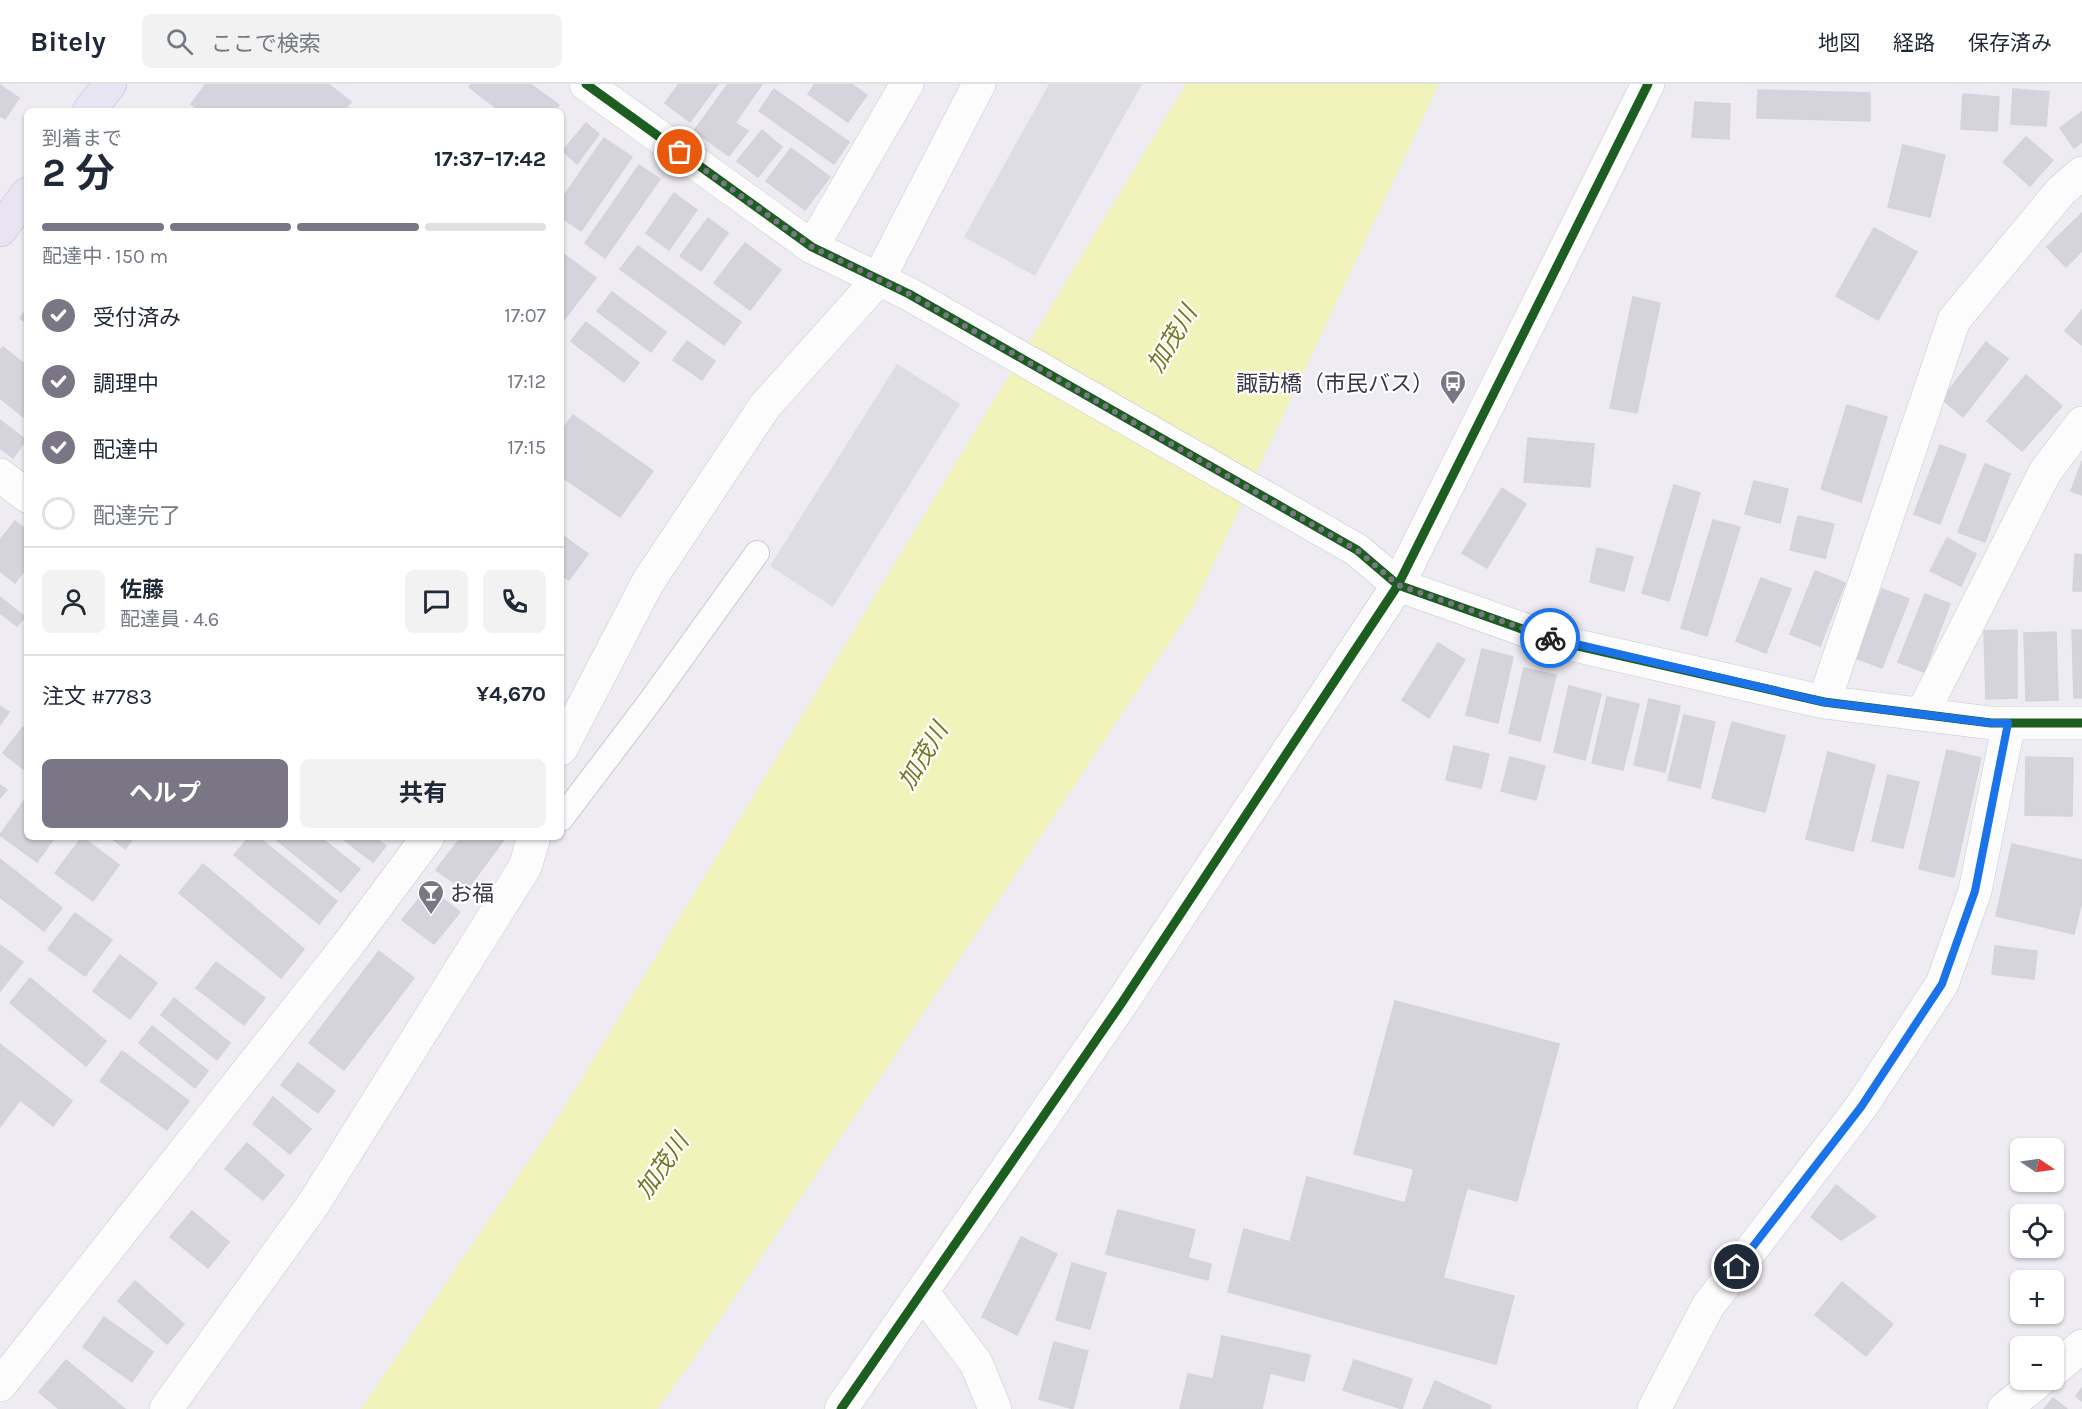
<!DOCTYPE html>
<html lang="ja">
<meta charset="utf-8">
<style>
:root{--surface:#fff;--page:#f2f2f3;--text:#1f2937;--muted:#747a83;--line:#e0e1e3;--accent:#7a7685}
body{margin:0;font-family:Karla,"Noto Sans JP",sans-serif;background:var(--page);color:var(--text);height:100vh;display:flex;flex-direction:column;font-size:22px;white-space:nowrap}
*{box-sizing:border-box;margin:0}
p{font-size:20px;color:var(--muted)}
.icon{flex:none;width:33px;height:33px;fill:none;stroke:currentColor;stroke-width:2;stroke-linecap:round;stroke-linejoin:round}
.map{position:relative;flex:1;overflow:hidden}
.drawer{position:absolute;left:24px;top:24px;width:540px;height:732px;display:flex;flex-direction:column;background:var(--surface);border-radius:9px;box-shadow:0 2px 4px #0004}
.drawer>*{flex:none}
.needle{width:39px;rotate:103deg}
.tools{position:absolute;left:2010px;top:1054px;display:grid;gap:12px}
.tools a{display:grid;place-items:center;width:54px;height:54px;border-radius:9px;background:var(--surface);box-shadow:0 2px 4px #0004;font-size:30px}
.pin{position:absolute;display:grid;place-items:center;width:51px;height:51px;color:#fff;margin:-26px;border:3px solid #fff;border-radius:50%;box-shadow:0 2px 6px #0007}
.courier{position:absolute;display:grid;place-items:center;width:60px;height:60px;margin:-30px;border:4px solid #1a73e8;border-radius:50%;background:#fff;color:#222;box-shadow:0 2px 8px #0007}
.headline em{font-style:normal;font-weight:700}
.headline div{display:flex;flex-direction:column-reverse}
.headline{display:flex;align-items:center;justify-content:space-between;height:102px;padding:0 18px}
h1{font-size:39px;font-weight:700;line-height:45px}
.bar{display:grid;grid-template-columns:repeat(4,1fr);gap:9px 6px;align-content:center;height:72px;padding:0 18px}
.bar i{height:8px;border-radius:4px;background:var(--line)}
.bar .selected{background:var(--accent)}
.bar p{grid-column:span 4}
.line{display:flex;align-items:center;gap:15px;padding:0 18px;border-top:2px solid var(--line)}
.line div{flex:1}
.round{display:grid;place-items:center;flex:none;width:63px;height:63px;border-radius:9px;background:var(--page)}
ol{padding:0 18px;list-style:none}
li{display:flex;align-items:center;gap:18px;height:66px}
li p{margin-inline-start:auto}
li .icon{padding:6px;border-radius:50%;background:var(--accent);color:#fff;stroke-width:4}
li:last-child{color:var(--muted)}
li i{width:33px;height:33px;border:3px solid var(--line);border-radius:50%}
.button{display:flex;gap:12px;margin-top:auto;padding:12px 18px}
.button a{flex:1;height:69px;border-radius:9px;background:var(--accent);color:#fff;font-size:24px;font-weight:700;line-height:69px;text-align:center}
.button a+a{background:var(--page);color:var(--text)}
header{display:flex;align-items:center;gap:36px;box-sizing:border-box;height:84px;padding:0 30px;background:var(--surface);border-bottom:2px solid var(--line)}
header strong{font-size:28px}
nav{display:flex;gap:33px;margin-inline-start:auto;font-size:21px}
.search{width:420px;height:54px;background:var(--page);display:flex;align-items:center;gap:15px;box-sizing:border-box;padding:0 21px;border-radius:9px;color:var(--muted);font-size:22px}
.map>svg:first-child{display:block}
</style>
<header>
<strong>Bitely</strong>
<div class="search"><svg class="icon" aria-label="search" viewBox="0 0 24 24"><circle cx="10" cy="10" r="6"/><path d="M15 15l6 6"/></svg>ここで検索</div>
<nav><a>地図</a><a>経路</a><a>保存済み</a></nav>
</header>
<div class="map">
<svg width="2082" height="1325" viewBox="0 0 2082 1325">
<rect width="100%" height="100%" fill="#eeecf2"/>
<!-- parking -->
<path fill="#dfdde4" d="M1049,0h93l-107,192 -71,-39z
M897,280l63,40 -127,203 -63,-41z"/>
<!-- water -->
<path fill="#f2f2bb" d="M1186,0h253l-246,523 -500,753 -36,49h-296l198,-293z"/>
<!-- building -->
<path fill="#d5d3db" stroke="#d4d2db" stroke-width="1.5" d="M206,0h122l23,18 -7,9h-143l-10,-7z
M472,0h58l29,21 -4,6h-55l-31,-24z
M679,0h39l-28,38 -25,-19z
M728,0h34l-27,39 13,8 -19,25 -35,-25z
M815,0h36l16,11 -19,27 -40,-28z
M0,1l19,13 -14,21 -5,-3z
M774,5l75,53 -15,22 -75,-53z
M2013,5l36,3 -3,34 -35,-2z
M1758,6l112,3v28l-113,-3z
M1963,10l36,3 -2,34 -36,-2z
M1695,18l35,2 -1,35 -37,-2z
M2082,28v30l-8,6 -14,-20z
M586,39l13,11 -22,30 -14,-13z
M762,46l20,17 -24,30 -21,-16z
M2026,53l27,23 -23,26 -27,-24z
M604,54l28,19 -51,74 -20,-14v-17z
M1903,61l42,10 -15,62 -42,-10z
M791,64l39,29 -25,33 -39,-29z
M639,81l21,14 -55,79 -20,-15z
M674,109l23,17 -28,40 -23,-17z
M2082,129v38l-16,16 -19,-20z
M708,134l20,15 -27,38 -21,-15z
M1874,144l43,24 -39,68 -42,-24z
M745,159l36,27 -31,40 -36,-27z
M638,162l103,76 -17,23 -104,-76z
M561,168l35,26 -33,43 -2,-1z
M612,208l54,40 -15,20 -54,-41z
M1633,213l27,6 -23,110 -27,-5z
M27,225v15l-7,-6z
M2082,226v35l-17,-14z
M586,238l53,41 -15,19 -53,-41z
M687,257l28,20 -13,19 -29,-20z
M1986,258l22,17 -45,58 -21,-18z
M3,263l24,19v54l-27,-22v-48z
M2026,291l36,31 -40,45 -35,-30z
M1847,321l40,12 -26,85 -40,-13z
M573,331l80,56 -33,46 -59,-41v-44z
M0,336l26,20 -13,18 -13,-10z
M1528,354l66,6 -4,43 -66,-5z
M1940,361l26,10 -26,69 -26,-10z
M2082,377v34l-11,-4z
M1985,380l25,10 -25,68 -27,-10z
M1754,397l34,8 -8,34 -35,-9z
M1674,401l26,8 -31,108 -27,-8z
M1502,404l24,16 -39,64 -25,-15z
M1798,432l36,8 -9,34 -35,-8z
M1713,436l27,7 -33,109 -26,-8z
M15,437l12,9v37l-12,16 -15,-12v-31z
M561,450l27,20 -19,26 -8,-5z
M1947,454l29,16 -15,32 -31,-15z
M1597,464l36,9 -9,34 -34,-9z
M2075,470l7,1v36h-9z
M1815,487l30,12 -25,63 -30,-12z
M1761,494l30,11 -25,64 -30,-12z
M1882,505l27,10 -27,69 -26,-10z
M1925,510l25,10 -26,68 -26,-10z
M0,513l25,20 -8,9 -17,-13z
M2017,546v68l-31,1 -2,-68z
M2072,546h10v68h-8z
M2056,548l2,68 -32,1 -2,-68z
M1438,559l27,17 -36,58 -27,-18z
M1482,565l31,8 -15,66 -32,-8z
M1524,584l32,7 -16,66 -31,-8z
M1569,602l32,8 -16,66 -31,-8z
M1607,613l32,7 -16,66 -31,-7z
M1649,615l31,7 -15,66 -31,-7z
M0,622l9,6 -9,13z
M1684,631l31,7 -15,66 -32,-8z
M1732,638l53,14 -20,76 -53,-14z
M23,643l4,4v41l-24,-19z
M1454,662l35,8 -8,34 -35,-8z
M1947,666l34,8 -27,119 -35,-8z
M1828,668l47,13 -22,86 -47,-12z
M1510,673l35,9 -9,34 -35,-9z
M2026,673l47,1 -1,58 -47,-1z
M1888,691l31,7 -16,66 -31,-7z
M0,701l7,5 -7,8z
M26,714l1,39h28l-18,25 -37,-27z
M82,753l37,28 -26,36 -38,-28z
M110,753h24l-9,12z
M249,753h9l79,64 -18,23 -85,-69z
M273,753h47l40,32 -19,23z
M340,753h34l12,9 -13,16z
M461,753h45l-40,54 -30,-21z
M2012,760l70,16v41l-8,33 -78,-18z
M0,775l62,49 -18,23 -44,-34z
M203,780l101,85 -23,29 -102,-85z
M428,803l32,25 -26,32 -32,-24z
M75,829l37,27 -27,36 -37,-27z
M0,861l23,17 -23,29z
M1995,862l42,5 -3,28 -42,-5z
M379,867l35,27 -70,92 -35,-27z
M120,871l37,28 -27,36 -37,-28z
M216,878l49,36 -21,27 -48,-37z
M30,894l76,63 -20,25 -76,-63z
M174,914l56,45 -13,17 -56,-45z
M1395,917l164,43 -42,157 -50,-13 -24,90 71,18 -18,68 -268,-72 16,-63 46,13 17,-65 98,26 9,-34 -60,-15z
M152,942l56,45 -13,17 -56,-45z
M0,960l72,57 -19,25 -33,-26 -20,27z
M122,967l67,50 -22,29 -67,-49z
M298,979l37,28 -17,22 -37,-28z
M273,1013l38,32 -21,25 -37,-30z
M247,1059l37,32 -21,25 -38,-31z
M1836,1101l40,32 -35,23 -30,-23z
M1118,1126l77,20 -7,28 23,6 -3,16 -102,-26z
M192,1127l37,31 -21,26 -38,-31z
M1021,1153l36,17 -40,81 -35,-18z
M1072,1179l34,10 -16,56 -34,-9z
M135,1197l49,43 -17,20 -49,-43z
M1842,1198l51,42 -27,32 -51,-41z
M104,1233l49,35 -21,30 -49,-35z
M1222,1252l88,19 -6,26 -34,-8 -8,36h-82l8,-35 25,5z
M1054,1258l34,9 -15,58 -34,-10z
M66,1276l59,49h-66l-20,-17z
M1354,1276l58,19 -10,30 -59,-19z
M1435,1297l56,25 -1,3h-67z
M2082,1304v13l-6,-5z
M2053,1314l14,11h-23z"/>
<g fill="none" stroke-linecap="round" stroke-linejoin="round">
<defs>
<path id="lane" d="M561,735l88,-116 108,-150"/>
<path id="street" d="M586,0l226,163 97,47 448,256 41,35 158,56 268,61 167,21h91
M812,163l95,-163
M0,391l27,21
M1824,618l130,-382 107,-129 21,-18
M1922,630l123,-242 37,-49
M561,665l87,-167 117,-176 113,-126 101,-196
M923,1209l53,70 19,46
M2054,1286l28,-24
M0,1301l347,-439 81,-109
M166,1325l148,-206 211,-336 9,-30
M841,1325l280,-405 277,-419 250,-501
M1654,1325l54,-103 153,-199 81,-123 33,-93 34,-168
M2004,1325l36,-29"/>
<path id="primary" d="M89,27l21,-27
M0,146l27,-36"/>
</defs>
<!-- lane casing -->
<use href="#lane" stroke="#cac8cf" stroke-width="26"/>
<!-- street casing -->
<use href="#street" stroke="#cac8cf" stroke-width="34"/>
<!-- primary casing -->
<use href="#primary" stroke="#c1b9d5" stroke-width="34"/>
<!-- lane -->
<use href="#lane" stroke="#fcfcfd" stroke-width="24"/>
<!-- street -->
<use href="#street" stroke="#fcfcfd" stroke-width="33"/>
<!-- primary -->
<use href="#primary" stroke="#e9e4f2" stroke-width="33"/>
<defs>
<path id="cycleway" d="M586,0l226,163 97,47 448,256 41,35 158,56 268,61 167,21h91
M841,1325l280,-405 277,-419 250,-501"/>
</defs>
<!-- cycleway casing -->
<use href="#cycleway" stroke="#fff" stroke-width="13"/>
<!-- cycleway -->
<use href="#cycleway" stroke="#1b5e20" stroke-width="9"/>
</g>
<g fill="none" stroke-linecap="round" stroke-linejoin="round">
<!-- done -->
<path stroke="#7a7685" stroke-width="6" stroke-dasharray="0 10.8" d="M680,68l132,95 97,47 448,256 41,35 152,53"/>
<!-- route -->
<path stroke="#1a73e8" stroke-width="8" d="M1550,554l274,64 167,21h17l-33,168 -33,93 -81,123 -124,160"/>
</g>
<!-- icons -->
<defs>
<symbol id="bus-pin" viewBox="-11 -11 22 30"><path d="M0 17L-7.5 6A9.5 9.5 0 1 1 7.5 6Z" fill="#7a7685" stroke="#fff"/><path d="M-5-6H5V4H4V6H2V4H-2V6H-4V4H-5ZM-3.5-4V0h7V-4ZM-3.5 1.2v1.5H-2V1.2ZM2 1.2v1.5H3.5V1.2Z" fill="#fff"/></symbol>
<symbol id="bar-pin" viewBox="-11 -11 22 30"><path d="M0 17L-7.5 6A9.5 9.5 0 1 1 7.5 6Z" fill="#7a7685" stroke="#fff"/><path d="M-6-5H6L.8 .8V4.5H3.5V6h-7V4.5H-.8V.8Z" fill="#fff"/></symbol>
</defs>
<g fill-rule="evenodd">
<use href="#bus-pin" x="1438" y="284" width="30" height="40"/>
<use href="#bar-pin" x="416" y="794" width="30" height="40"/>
</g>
<g text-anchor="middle" stroke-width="4.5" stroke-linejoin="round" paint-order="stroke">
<!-- poi labels -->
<g font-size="22" fill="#3b374a" stroke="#fff" text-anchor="end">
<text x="1434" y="307">諏訪橋（市民バス）</text>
<text x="450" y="817" text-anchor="start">お福</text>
</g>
<!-- water labels -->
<g font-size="24" font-style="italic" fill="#757820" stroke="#fff">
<text transform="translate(1172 255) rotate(-59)" y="8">加茂川</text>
<text transform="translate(923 672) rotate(-59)" y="8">加茂川</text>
<text transform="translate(662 1082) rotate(-55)" y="8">加茂川</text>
</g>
</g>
</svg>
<div class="tools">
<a><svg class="needle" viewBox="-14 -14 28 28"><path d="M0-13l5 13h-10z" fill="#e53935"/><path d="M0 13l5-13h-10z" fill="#747a83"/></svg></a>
<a><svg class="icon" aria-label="locate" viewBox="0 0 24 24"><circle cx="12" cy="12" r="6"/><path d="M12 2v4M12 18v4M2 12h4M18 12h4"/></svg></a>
<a>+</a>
<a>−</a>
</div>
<div class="pin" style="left:680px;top:68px;background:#ea580c"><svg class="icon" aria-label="bag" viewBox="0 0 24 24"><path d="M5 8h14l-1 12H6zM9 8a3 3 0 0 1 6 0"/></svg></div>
<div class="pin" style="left:1737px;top:1183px;background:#1f2937"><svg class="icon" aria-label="home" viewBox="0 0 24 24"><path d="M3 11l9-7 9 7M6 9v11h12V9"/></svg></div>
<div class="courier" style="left:1550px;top:554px"><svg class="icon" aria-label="bike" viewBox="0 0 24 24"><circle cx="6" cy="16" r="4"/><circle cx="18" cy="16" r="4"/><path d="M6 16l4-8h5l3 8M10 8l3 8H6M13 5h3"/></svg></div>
<section class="drawer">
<div class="headline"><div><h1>2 分</h1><p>到着まで</p></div><em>17:37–17:42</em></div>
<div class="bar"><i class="selected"></i><i class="selected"></i><i class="selected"></i><i></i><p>配達中 · 150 m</p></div>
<ol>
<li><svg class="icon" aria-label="check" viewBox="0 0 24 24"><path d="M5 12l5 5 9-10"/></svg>受付済み<p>17:07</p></li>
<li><svg class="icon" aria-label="check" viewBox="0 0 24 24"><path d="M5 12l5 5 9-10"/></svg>調理中<p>17:12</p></li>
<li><svg class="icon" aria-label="check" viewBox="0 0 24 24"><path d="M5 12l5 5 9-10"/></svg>配達中<p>17:15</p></li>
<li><i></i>配達完了</li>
</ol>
<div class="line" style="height:108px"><a class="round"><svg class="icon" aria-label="person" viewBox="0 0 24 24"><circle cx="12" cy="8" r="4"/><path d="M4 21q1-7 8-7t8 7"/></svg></a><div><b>佐藤</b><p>配達員 · 4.6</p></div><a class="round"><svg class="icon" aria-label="chat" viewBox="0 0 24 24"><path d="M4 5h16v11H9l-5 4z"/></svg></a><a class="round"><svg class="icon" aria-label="phone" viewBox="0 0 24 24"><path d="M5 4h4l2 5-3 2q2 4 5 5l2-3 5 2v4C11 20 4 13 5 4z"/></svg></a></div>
<div class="line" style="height:78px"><div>注文 #7783</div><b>¥4,670</b></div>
<div class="button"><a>ヘルプ</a><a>共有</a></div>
</section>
</div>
